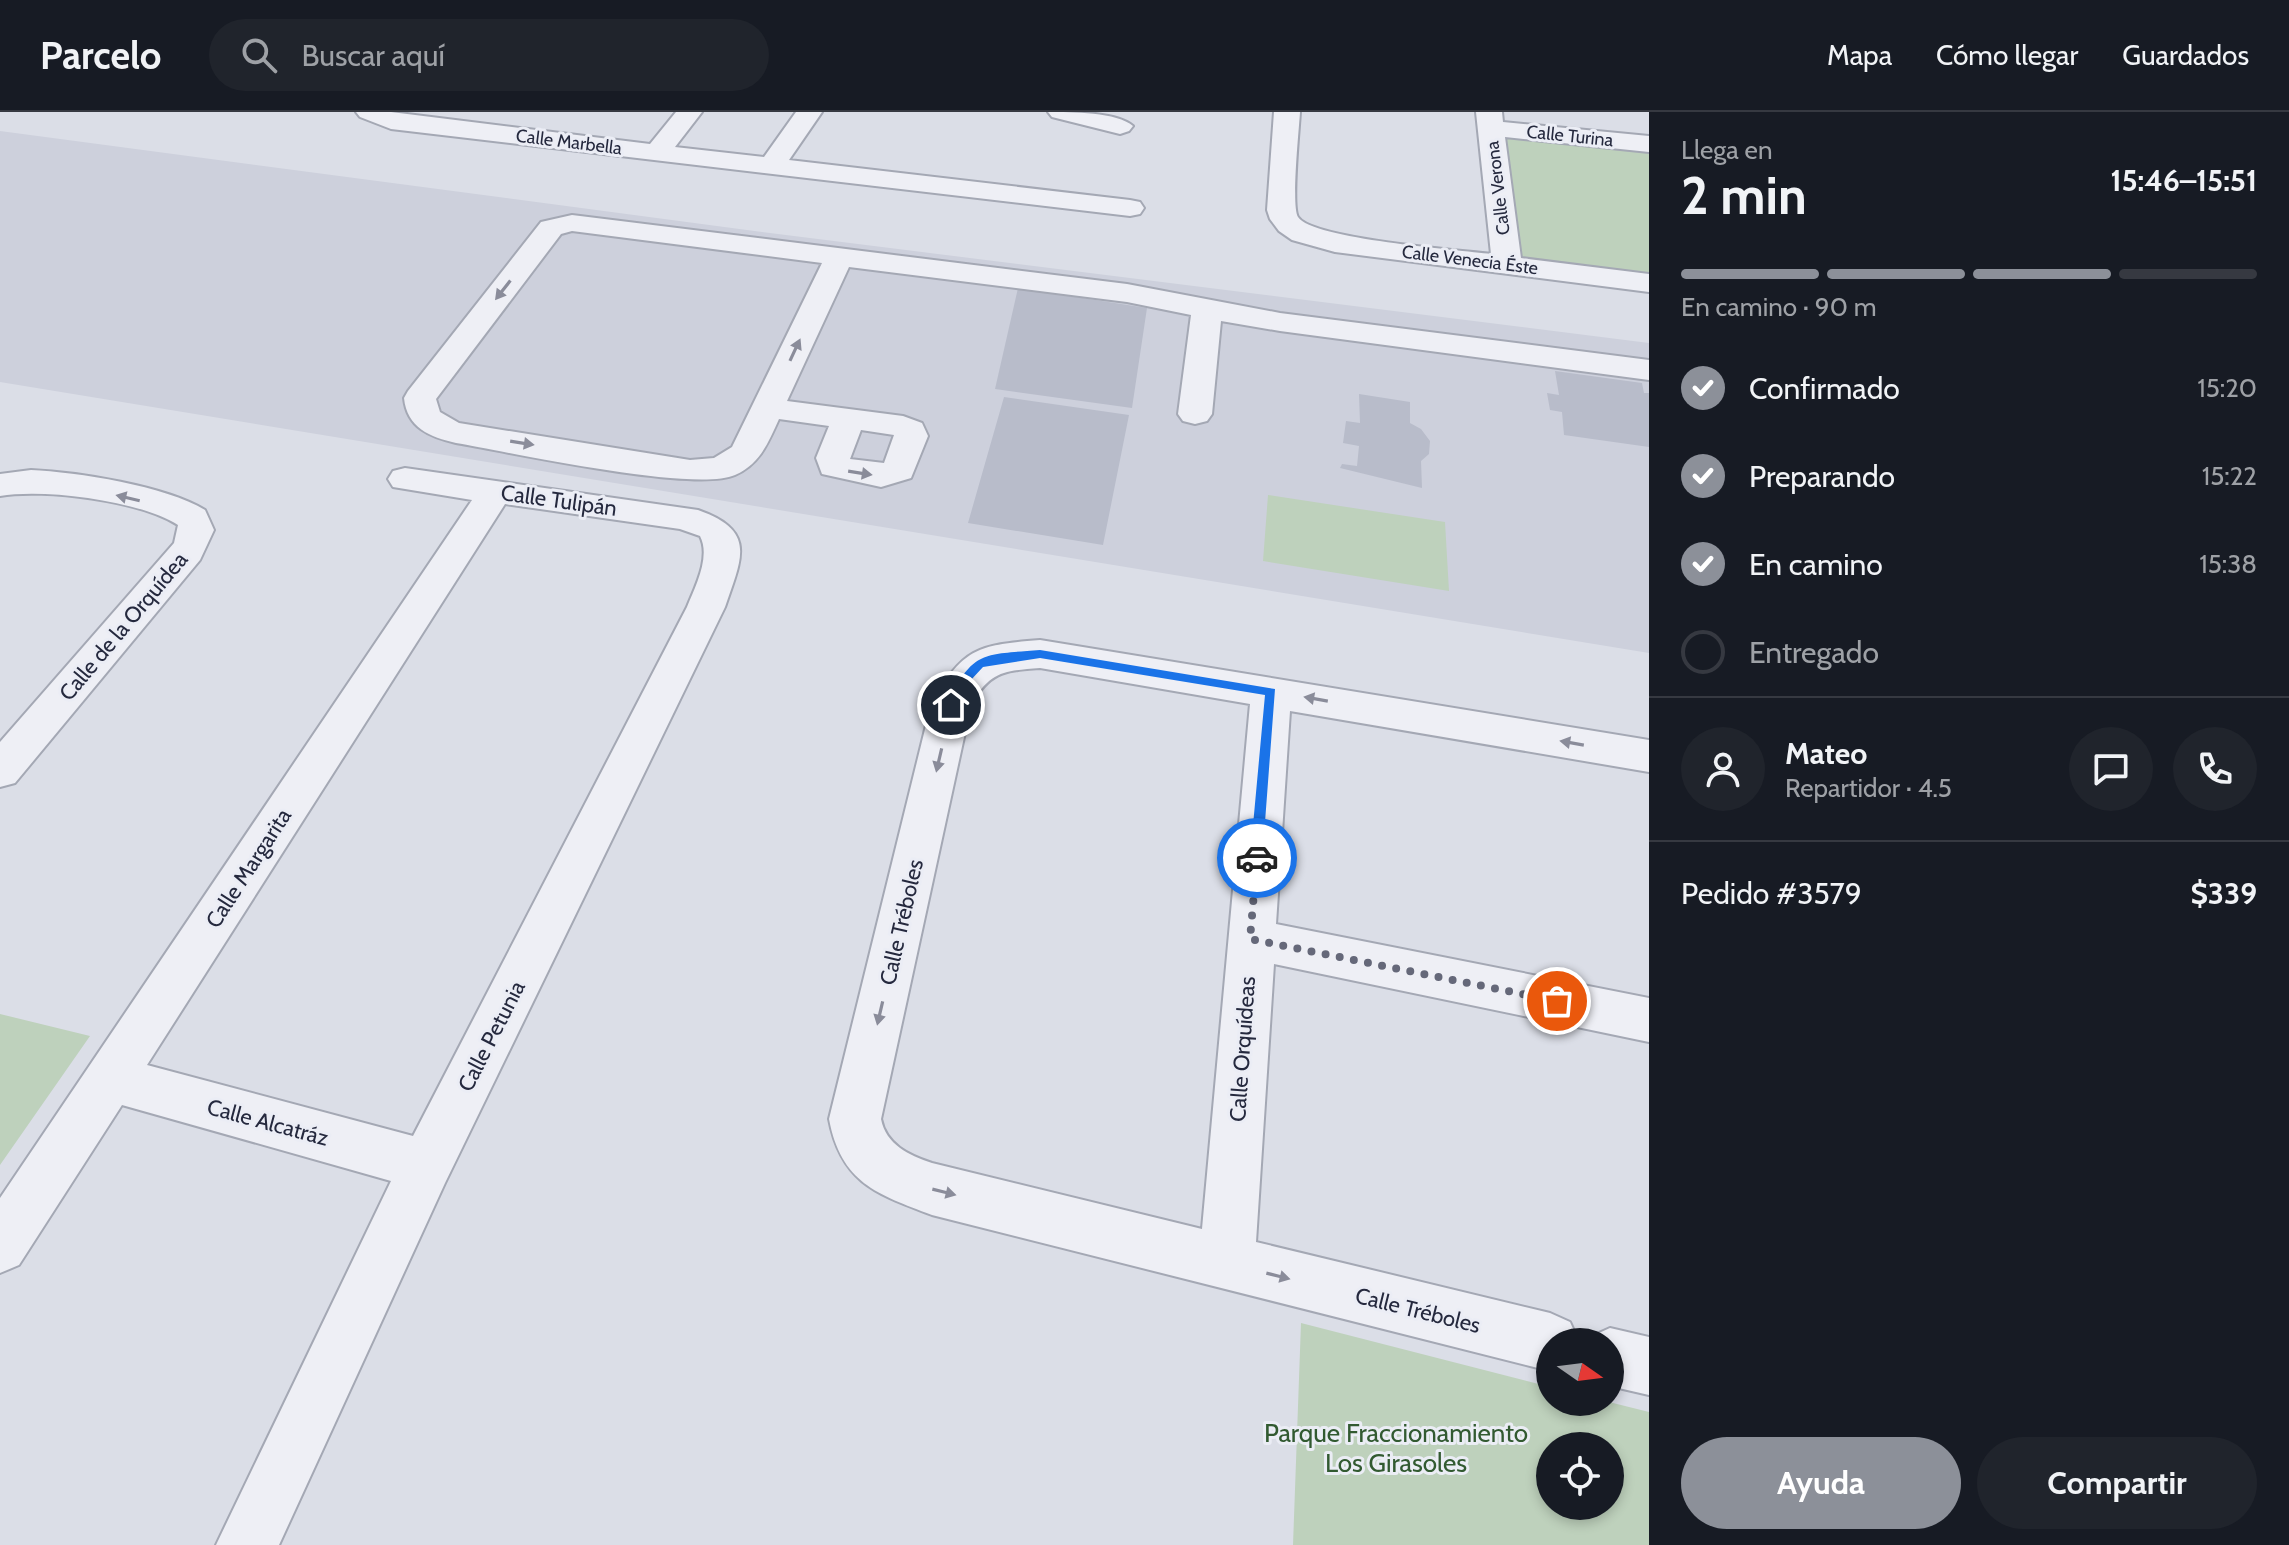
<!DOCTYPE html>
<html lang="es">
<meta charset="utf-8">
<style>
:root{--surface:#171b24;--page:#20242c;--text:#f1f3f6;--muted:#9ea1a6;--line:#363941;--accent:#8c9099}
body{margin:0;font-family:Cabin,sans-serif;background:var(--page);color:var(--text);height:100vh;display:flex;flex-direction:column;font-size:30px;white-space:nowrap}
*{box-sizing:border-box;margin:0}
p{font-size:26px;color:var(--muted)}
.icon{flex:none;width:44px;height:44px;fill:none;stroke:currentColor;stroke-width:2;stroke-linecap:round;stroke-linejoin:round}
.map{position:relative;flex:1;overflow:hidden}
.panel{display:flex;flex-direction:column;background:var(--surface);width:640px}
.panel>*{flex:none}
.needle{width:52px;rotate:104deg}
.buttons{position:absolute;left:1536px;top:1216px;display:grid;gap:16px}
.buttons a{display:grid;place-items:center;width:88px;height:88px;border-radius:50%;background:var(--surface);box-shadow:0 4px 12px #0003;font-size:40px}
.pin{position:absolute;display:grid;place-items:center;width:68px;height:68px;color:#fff;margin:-34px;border:4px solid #fff;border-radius:50%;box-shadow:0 2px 8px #0007}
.courier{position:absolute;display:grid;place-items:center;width:80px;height:80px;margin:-40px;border:6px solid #1a73e8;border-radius:50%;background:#fff;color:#222;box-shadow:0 2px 10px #0007}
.headline em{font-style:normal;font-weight:800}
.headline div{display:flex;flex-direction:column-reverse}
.headline{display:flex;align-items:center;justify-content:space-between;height:136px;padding:0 32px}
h1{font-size:52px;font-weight:800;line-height:60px}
.bar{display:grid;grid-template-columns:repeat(4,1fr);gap:12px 8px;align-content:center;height:96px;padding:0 32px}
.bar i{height:10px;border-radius:6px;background:var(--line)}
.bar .current{background:var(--accent)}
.bar p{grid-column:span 4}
.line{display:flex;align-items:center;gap:20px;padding:0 32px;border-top:2px solid var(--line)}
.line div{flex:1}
.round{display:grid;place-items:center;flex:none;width:84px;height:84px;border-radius:42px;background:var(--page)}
ol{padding:0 32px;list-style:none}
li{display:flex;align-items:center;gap:24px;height:88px}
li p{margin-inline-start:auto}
li .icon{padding:8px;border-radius:50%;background:var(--accent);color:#fff;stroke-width:4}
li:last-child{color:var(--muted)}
li i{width:44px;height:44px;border:4px solid var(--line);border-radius:50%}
.cta{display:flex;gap:16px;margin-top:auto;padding:16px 32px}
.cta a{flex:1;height:92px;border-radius:48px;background:var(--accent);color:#fff;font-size:32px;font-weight:800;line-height:92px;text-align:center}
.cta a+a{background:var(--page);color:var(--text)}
header{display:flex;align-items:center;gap:48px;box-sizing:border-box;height:112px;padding:0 40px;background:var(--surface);border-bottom:2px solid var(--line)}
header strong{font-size:38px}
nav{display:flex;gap:44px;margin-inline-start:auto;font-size:28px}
.search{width:560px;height:72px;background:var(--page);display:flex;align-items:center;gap:20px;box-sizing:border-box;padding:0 28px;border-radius:44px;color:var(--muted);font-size:30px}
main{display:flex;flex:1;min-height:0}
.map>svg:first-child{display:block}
</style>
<header>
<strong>Parcelo</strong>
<div class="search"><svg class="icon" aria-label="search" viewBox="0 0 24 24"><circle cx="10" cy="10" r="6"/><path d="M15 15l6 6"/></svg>Buscar aquí</div>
<nav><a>Mapa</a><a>Cómo llegar</a><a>Guardados</a></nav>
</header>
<main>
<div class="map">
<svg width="1649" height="1433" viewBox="0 0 1649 1433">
<rect width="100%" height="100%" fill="#dbdee7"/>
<!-- built -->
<path fill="#cdd0dc" d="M0,19l762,101 887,111v310l-1649,-271z"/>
<!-- green -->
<path fill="#bed1bc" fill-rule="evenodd" d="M1490,16l159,17v139l-136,-16z
M1268,383l177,27 4,69 -186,-30z
M0,902l90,22 -90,129z
M1301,1211l249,64v15h59l40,10v133h-356zM1610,1334v60h-60v-60z"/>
<!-- building -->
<path fill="#b8bcca" d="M1018,176l129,20 -15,100 -137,-19z
M1555,259l87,12 2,10h5v54l-85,-12 -2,-23 -12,-2 -3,-17 12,2z
M1359,282l51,8v21l11,6 9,12 -1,13 -8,7 1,27 -82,-20 2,-4 15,2 2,-20 -16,-3 3,-22 14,2z
M1004,285l125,18 -26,130 -135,-22z"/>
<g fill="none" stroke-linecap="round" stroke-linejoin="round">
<defs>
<path id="minor" d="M356,0h35l259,32 26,-32h26l-27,35 89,10 32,-45h26l-33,48 341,40 10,2 4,6 -4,6 -10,2 -739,-87 -31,-12z
M1048,0c24,0 69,0 85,14l-4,5 -9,3 -68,-17z
M1274,0h26c-1,18 -9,94 -2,105 14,22 161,33 193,37l-15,-142h26l1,10 146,14v16l-144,-15 16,121 128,16v18l-314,-40 -43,-12 -13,-9 -9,-12 -3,-9z
M572,103l555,69 153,29 369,47v20l-369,-49 -59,-10 -9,93 -5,7 -12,3 -12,-3 -5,-7 13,-99 -64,-13 -278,-35 -62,134 116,15 19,7 6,13 -17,42 -30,9 -59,-13 -6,-16 13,-32 -50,-7c-11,24 -19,45 -44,56 -40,18 -226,-23 -279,-32 -26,-6 -49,-15 -52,-45l4,-7 133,-169zM572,119l250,32 -90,184 -18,11 -24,2 -231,-37 -19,-11 -4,-13 125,-165zM861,318l33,5 -10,28 -34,-4z
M405,356l293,42c59,21 44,47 27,97l-280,576 -166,362h-63l175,-364 -269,-76 -103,160 -19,8v-75l472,-698 -79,-13 -5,-8 5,-8zM505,392l175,25 20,7c11,21 -5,51 -13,71l-274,529 -266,-71z
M31,358c46,2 135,16 174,40l9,20 -14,30 -185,223 -15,4v-45l174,-199 4,-18c-37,-24 -134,-37 -178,-29v-22z
M1040,528l609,100v32l-359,-61 -14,213 373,74v44l-375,-78 -18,278 294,71 20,9 9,20h-29v29l-618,-156c-55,-21 -91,-32 -103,-96l102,-414c32,-57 45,-60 109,-65zM1040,556l210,36 -48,525 -270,-66c-23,-8 -46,-18 -51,-44l90,-414c19,-34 33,-34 69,-37z
M1610,1216l39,9v58l-39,-9v-44h-23l3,-5z"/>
</defs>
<!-- minor casing -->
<use href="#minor" stroke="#a4a8b4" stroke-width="4"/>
<!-- minor -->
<use href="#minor" fill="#eeeff5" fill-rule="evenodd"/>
</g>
<!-- one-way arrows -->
<defs><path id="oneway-solid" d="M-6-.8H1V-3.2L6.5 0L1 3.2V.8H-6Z" transform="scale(2)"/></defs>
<g fill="#8a8c9a">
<use href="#oneway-solid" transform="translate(503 178) rotate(128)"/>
<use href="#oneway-solid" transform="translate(795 238) rotate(-65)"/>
<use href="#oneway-solid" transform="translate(522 331) rotate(9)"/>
<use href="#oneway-solid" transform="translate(860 361) rotate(9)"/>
<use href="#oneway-solid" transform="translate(128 386) rotate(-167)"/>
<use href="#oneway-solid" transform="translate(1316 587) rotate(-170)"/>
<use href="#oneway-solid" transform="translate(1572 631) rotate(-170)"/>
<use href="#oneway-solid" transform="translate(939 648) rotate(103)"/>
<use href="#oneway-solid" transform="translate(880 901) rotate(103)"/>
<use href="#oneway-solid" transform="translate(944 1080) rotate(14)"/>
<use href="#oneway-solid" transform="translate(1278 1164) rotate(14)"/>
</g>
<!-- route -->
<path fill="#1a73e8" d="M1040,538l235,39 -13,173 -5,1 -7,-5 15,-163 -225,-37 -57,9 -13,14 -14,28h-9l-2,-4c30,-55 35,-50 95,-55z"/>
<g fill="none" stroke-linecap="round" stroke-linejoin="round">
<!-- done -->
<path stroke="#656879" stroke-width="8" stroke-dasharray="0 14.4" d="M1257,746l-7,81 307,62"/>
</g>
<g text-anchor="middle" stroke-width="6" stroke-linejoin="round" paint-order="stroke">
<!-- far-street labels -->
<g font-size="18" fill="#25293e" stroke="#ebedf5">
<text transform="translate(1570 24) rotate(6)" y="6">Calle Turina</text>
<text transform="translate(569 30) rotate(7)" y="6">Calle Marbella</text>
<text transform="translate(1498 76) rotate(-97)" y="6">Calle Verona</text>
<text transform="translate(1470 148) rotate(7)" y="6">Calle Venecia Éste</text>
</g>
<!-- street labels -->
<g font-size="22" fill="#25293e" stroke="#ebedf5">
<text transform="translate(559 388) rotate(8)" y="8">Calle Tulipán</text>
<text transform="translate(123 514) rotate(-50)" y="8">Calle de la Orquídea</text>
<text transform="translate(248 756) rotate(-57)" y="8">Calle Margarita</text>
<text transform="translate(901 810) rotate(-77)" y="8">Calle Tréboles</text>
<text transform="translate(491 924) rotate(-63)" y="8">Calle Petunia</text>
<text transform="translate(1242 937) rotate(-86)" y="8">Calle Orquídeas</text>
<text transform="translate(268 1010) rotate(15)" y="8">Calle Alcatráz</text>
<text transform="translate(1418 1198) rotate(14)" y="8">Calle Tréboles</text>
</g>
<!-- near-park labels -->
<g font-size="26" fill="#325a31" stroke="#ebedf5">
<text x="1396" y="1330">Parque Fraccionamiento<tspan x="1396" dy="30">Los Girasoles</tspan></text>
</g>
</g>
</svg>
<div class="buttons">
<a><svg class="needle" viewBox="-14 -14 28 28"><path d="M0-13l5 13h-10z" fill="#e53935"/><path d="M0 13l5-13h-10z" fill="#9ea1a6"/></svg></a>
<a><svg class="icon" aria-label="locate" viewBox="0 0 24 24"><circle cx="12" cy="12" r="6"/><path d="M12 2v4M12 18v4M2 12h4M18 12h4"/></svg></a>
</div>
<div class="pin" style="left:1557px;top:889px;background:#ea580c"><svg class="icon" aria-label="bag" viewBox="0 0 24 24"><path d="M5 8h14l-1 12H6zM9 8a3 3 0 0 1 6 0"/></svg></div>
<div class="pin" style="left:951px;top:593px;background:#1f2937"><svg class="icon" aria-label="home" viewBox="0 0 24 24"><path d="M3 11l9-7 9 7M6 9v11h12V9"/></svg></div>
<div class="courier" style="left:1257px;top:746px"><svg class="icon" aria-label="car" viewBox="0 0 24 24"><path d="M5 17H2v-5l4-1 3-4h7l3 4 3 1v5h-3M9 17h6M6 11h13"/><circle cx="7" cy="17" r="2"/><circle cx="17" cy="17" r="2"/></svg></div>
</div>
<section class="panel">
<div class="headline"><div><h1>2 min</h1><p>Llega en</p></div><em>15:46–15:51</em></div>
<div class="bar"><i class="current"></i><i class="current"></i><i class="current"></i><i></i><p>En camino · 90 m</p></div>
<ol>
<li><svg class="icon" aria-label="check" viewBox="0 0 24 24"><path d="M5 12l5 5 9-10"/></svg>Confirmado<p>15:20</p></li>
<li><svg class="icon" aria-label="check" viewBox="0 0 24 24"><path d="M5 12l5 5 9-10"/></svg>Preparando<p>15:22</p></li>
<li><svg class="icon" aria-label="check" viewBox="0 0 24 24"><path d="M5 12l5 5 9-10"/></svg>En camino<p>15:38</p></li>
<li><i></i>Entregado</li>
</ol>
<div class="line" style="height:144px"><a class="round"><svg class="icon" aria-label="person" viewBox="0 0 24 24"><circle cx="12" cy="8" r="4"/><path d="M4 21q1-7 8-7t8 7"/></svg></a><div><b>Mateo</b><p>Repartidor · 4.5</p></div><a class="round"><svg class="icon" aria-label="chat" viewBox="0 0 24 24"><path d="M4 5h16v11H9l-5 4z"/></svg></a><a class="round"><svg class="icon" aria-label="phone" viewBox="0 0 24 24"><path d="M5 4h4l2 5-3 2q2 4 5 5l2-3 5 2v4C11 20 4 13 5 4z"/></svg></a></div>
<div class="line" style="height:104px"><div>Pedido #3579</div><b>$339</b></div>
<div class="cta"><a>Ayuda</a><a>Compartir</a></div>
</section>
</main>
